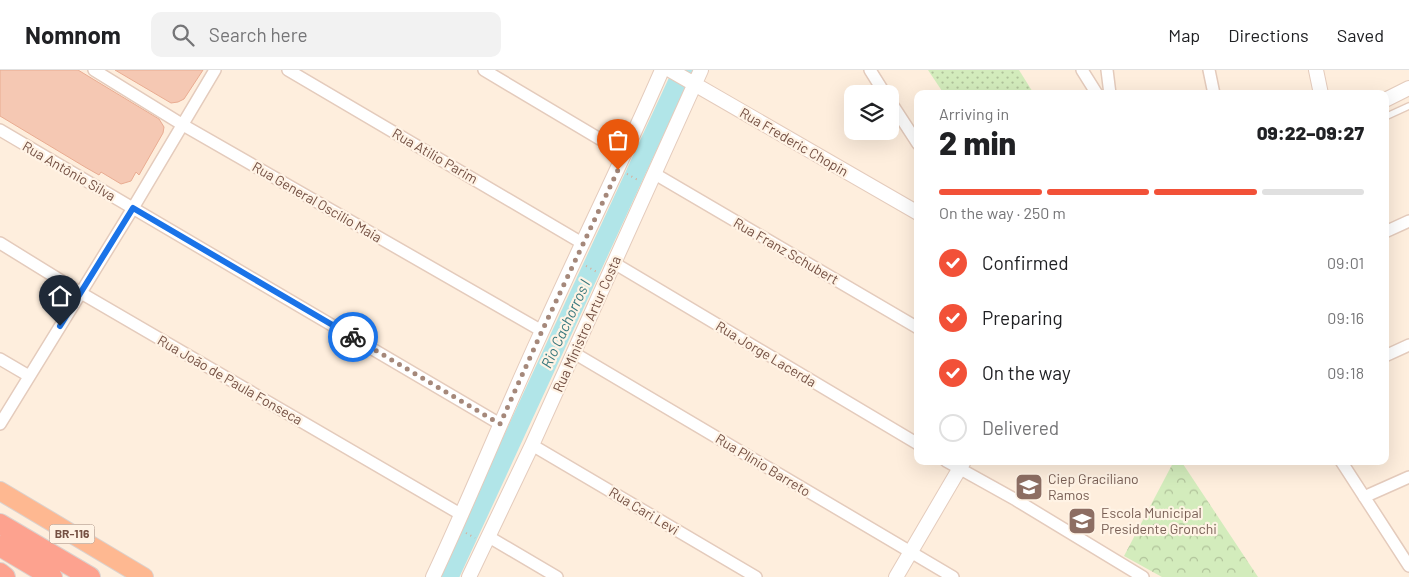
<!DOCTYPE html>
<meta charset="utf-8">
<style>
:root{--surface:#fff;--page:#f2f2f2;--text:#202124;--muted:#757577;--line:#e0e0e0;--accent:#f25138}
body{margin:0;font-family:Barlow,sans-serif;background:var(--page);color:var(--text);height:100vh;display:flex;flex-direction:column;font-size:19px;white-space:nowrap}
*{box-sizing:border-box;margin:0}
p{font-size:16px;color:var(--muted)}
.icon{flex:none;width:28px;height:28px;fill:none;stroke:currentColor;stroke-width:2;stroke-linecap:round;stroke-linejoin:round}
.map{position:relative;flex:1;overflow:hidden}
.drawer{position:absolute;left:914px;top:20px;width:475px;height:375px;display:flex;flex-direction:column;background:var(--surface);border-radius:10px;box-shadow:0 5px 20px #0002}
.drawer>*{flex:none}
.tools{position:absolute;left:844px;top:15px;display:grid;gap:10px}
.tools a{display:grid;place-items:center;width:55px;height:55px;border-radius:10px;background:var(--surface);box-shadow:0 5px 20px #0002;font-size:25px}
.pin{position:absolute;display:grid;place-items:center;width:42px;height:42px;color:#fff;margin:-51px -21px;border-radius:50% 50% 50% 0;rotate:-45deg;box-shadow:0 0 5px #0007}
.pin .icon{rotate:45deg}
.courier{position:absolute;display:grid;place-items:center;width:50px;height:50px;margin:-25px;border:4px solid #1a73e8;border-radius:50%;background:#fff;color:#222;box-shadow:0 1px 6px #0007}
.head em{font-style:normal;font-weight:800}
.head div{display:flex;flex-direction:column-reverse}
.head{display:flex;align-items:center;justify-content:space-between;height:85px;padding:0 25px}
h1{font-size:32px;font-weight:800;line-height:38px}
.bar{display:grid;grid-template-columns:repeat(4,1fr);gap:8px 5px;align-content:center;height:60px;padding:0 25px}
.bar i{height:6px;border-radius:4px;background:var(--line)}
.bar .on{background:var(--accent)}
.bar p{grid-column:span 4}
ol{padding:0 25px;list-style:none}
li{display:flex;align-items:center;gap:15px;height:55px}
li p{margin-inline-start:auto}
li .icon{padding:5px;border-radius:50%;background:var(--accent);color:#fff;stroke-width:4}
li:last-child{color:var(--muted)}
li i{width:28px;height:28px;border:2px solid var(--line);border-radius:50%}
header{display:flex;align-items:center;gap:30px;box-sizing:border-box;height:70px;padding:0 25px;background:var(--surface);border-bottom:1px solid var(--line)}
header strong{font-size:24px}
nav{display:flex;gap:28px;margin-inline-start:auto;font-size:18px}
.search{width:350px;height:45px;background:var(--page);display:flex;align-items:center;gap:12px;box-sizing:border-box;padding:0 18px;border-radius:10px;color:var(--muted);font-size:19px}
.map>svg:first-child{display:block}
</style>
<header>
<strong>Nomnom</strong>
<div class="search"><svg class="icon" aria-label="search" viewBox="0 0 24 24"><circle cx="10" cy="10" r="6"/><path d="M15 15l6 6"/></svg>Search here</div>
<nav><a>Map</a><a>Directions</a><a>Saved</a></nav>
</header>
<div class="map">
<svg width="1409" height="507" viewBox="0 0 1409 507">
<defs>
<pattern id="park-crowns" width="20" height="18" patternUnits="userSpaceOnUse" patternTransform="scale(1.25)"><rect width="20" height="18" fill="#d3ecbc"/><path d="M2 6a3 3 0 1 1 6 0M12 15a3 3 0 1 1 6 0" fill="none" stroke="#b0c29a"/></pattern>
<pattern id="garden-dots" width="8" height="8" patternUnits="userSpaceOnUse" patternTransform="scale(1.25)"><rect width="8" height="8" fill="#d3ecbc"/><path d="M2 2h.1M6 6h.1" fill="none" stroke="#b0c29a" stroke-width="1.8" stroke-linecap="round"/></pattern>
</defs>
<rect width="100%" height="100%" fill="#feeedd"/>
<!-- park -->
<path fill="url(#park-crowns)" d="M1174,391h7l77,116h-96l-38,-21z"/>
<!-- garden -->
<path fill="url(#garden-dots)" d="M928,0h91l15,24h-90z"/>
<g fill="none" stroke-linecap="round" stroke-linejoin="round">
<!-- river -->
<path stroke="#b1e5e8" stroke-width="19" d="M449,507l234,-507"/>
</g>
<!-- building -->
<path fill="#f5c8b3" stroke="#e9ac92" d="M0,0h78l81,49 5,8 -1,6 -24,42 -3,-3 -5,9 -10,3 -20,-12 -2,3 -14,-8 -85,-51z
M115,0h88l-19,29 -6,3 -7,1z"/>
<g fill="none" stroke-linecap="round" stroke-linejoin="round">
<defs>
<path id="service" d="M1385,47l24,-11"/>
<path id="minor" d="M94,0l89,55 359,206
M288,0l294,173
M484,0l141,84
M870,0l15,24
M1082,0l15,24
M1107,0l3,24
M1209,0l5,24
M890,31l28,43
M0,60l500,294
M655,104l263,154
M1385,162l24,-11
M0,173l81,50 381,222
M614,193l304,181
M574,283l379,224
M1385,286l24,-11
M0,289l29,17
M0,354l133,-216 82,-138
M532,375l224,132
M946,391l70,39 127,77
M1341,391l68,105
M1364,427l45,-20
M489,467l68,40"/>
<path id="tertiary" d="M670,0l248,143
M1316,0l5,24
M1385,30l24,-12
M433,507c38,-81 71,-164 109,-246 39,-87 82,-173 120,-261
M469,507l63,-132 169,-375
M896,507l68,-116"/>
<path id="trunk" d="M0,421l144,86"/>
<path id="motorway" d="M0,454l90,53
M0,476l52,31
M0,503l5,4"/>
</defs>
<!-- service casing -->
<use href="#service" stroke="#e4cbbc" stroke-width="8"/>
<!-- minor casing -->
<use href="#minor" stroke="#e4cbbc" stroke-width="14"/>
<!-- tertiary casing -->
<use href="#tertiary" stroke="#e4cbbc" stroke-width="16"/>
<!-- trunk casing -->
<use href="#trunk" stroke="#dbd2ce" stroke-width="20"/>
<!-- motorway casing -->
<use href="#motorway" stroke="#dbd2ce" stroke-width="22"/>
<!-- path -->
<path stroke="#d9ab97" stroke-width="2" stroke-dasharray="1 4" stroke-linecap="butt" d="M627,104l11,6
M586,196l11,6
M466,463l9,5"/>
<!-- service -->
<use href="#service" stroke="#fff" stroke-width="5.5"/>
<!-- minor -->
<use href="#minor" stroke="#fff" stroke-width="11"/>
<!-- tertiary -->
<use href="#tertiary" stroke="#fff" stroke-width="14"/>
<!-- trunk -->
<use href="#trunk" stroke="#feb891" stroke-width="18"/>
<!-- motorway -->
<use href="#motorway" stroke="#fda28f" stroke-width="20"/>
</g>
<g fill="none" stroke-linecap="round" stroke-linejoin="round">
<!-- done -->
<path stroke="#a5887a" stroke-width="5" stroke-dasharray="0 9" d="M353,267l147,87 42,-93 76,-161"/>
<!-- route -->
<path stroke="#1a73e8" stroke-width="6" d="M60,256l73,-118 220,129"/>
</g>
<!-- icons -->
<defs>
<symbol id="school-square" viewBox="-11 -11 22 22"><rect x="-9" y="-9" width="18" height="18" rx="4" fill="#8d6e63" stroke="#fff3e5"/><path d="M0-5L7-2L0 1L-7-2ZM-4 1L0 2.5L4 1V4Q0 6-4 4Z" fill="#fff"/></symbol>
</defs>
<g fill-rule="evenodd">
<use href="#school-square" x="1013" y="401" width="32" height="32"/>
<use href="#school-square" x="1066" y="435" width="32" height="32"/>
</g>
<g text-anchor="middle" stroke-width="4.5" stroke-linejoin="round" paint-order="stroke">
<!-- shield labels -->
<rect fill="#fff3e5" stroke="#9e8274" stroke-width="1" x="49.5" y="454.5" width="45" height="19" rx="4"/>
<g font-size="12" font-weight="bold" fill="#755144">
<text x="72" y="468">BR-116</text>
</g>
<!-- street labels -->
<g font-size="14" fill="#755144" stroke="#fff3e5">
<text transform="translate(794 72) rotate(30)" y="5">Rua Frederic Chopin</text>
<text transform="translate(435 86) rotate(30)" y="5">Rua Atilio Parim</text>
<text transform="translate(69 101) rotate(30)" y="5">Rua Antônio Silva</text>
<text transform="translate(317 132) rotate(30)" y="5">Rua General Oscilio Maia</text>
<text transform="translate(786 181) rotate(30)" y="5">Rua Franz Schubert</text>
<text transform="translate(587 254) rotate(-66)" y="5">Rua Ministro Artur Costa</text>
<text transform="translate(766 284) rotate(31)" y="5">Rua Jorge Lacerda</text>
<text transform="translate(230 310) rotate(30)" y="5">Rua João de Paula Fonseca</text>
<text transform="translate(763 395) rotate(31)" y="5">Rua Plínio Barreto</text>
<text transform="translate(644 441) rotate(31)" y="5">Rua Cari Levi</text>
</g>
<!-- education labels -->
<g font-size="14" fill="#785e54" stroke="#fff3e5" text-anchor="start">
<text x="1048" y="414">Ciep Graciliano<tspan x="1048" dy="16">Ramos</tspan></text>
<text x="1101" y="448">Escola Municipal<tspan x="1101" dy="16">Presidente Gronchi</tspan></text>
</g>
<!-- water labels -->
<g font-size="15" font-style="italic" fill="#37777c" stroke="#fff3e5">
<text transform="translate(566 254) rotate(-65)" y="5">Rio Cachorros I</text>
</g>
</g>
</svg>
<div class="tools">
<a><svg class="icon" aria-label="layers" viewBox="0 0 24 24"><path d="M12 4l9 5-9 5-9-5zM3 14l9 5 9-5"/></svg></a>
</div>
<div class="pin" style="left:618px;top:100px;background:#ea580c"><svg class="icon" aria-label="bag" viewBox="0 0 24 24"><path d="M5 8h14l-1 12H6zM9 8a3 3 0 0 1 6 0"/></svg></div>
<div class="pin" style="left:60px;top:256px;background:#1f2937"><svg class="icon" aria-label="home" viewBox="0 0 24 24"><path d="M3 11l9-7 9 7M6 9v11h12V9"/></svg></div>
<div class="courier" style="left:353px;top:267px"><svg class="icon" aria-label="bike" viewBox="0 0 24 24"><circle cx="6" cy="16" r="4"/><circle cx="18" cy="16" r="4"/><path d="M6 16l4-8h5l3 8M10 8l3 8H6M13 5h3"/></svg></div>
<section class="drawer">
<div class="head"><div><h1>2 min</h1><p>Arriving in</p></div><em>09:22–09:27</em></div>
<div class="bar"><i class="on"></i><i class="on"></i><i class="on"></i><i></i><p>On the way · 250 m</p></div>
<ol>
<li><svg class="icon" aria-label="check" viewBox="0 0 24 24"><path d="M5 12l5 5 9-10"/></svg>Confirmed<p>09:01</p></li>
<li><svg class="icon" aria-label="check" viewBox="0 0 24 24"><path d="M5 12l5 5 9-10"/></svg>Preparing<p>09:16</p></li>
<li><svg class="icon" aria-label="check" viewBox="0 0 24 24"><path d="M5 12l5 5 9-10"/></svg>On the way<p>09:18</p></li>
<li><i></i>Delivered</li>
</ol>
</section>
</div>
